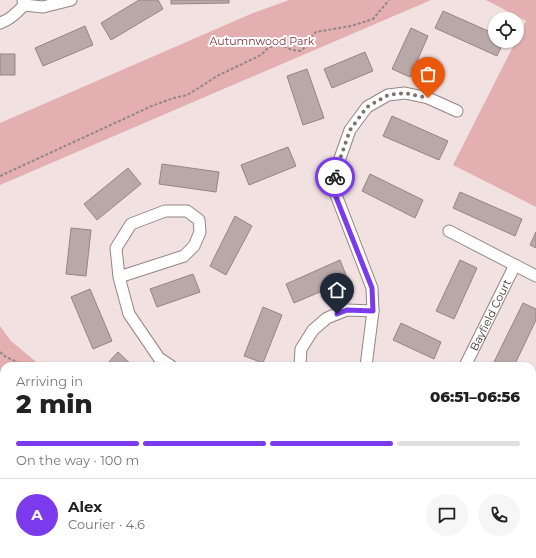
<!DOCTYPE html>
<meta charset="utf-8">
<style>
:root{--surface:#fff;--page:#f6f6f6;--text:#222;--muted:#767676;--line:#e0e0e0;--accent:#7c3aed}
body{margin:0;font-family:Montserrat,sans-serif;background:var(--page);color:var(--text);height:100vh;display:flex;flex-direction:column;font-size:15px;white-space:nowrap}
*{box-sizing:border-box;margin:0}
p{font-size:13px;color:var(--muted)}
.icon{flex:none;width:22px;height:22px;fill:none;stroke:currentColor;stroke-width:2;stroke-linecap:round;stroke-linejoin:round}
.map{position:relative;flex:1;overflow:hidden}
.panel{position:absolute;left:0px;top:362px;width:536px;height:196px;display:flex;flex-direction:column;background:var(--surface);border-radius:12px 12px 0 0;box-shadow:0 1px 3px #0004}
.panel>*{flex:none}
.fabs{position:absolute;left:488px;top:12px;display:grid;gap:8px}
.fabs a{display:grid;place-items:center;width:36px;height:36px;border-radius:50%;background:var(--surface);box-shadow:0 1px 3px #0004;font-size:20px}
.pin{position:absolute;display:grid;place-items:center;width:34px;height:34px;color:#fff;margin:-41px -17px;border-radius:50% 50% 50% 0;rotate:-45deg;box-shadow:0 0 4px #0007}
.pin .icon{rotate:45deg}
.courier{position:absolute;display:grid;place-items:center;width:40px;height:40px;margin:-20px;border:3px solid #7c3aed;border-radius:50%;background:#fff;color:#222;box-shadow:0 1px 5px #0007}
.headline em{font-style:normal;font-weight:800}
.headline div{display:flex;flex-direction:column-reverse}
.headline{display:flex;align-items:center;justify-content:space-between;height:68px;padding:0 16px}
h1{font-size:26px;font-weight:800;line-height:30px}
.bar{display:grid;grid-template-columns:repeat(4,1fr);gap:6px 4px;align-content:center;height:48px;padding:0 16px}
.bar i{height:5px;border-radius:3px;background:var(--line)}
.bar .active{background:var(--accent)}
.bar p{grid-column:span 4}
.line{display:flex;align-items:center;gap:10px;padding:0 16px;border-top:1px solid var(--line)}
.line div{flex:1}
.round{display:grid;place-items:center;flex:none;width:42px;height:42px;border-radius:21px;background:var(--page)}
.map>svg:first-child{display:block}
</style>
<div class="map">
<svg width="536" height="558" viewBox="0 0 536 558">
<rect width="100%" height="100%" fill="#f2e1e1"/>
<!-- green -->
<path fill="#e4afb1" d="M289,0h142l-431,185v-62l253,-110z
M486,0h50v207l-83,-42 73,-144z
M0,326l11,15 30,25h-37v27l-4,-3z"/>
<!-- building -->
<path fill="#b8a8a8" stroke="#948585" d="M139,0h19l5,9 -52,31 -10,-17z
M171,0h58v3l-58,1z
M443,11l52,23v7h9l-7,15 -62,-28z
M85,26l8,19 -50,21 -8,-18z
M411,28l17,8 -18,41 -18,-8z
M365,52l8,19 -41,17 -8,-19z
M0,54h15v21h-15z
M307,69l17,49 -21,7 -16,-49z
M392,116l56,25 -9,19 -56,-24z
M288,147l8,19 -47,19 -8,-20z
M162,164l57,8 -3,20 -57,-8z
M128,168l13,16 -44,36 -13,-16z
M370,174l53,26 -8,18 -53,-27z
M460,192l62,27 -7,17 -62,-28z
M235,216l17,10 -26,49 -16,-9z
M71,228l20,2 -5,46 -20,-2z
M536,232v16l-6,-3z
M340,260l8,20 -54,23 -8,-19z
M460,260l17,8 -23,51 -18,-8z
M193,274l7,18 -43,15 -7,-18z
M90,289l22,52 -19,8 -22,-52z
M523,303l13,6v11l-22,46h-22z
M263,307l19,8 -19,48 -19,-7z
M401,323l40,19 -7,17 -41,-19z
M118,352l15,14h-28z
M532,400l4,2v20l-4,-2z
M0,472l4,1v29h-4z"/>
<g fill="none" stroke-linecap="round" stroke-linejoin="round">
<defs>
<g id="street">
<path d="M24,5l19,2 28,-7"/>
<path d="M0,23c10,-3 17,-10 24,-18l-1,-5"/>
<path d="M449,231l87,45"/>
<path d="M119,277l65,-21 10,-10 6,-14 -1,-12 -12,-9h-22l-34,13 -15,24 3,29 10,37 30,44 12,8"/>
<path d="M300,366l1,-17 12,-19 14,-12 20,-8 26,1"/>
<path d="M366,366l7,-55 -1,-23 -39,-101 6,-26 11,-31 17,-23 21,-12 17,-2 23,5 29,13"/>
<path id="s1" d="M465,366l50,-101"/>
<path d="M532,452l4,2"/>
<path d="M171,554l1,4"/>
</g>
<path id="secondary" d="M492,554l8,4
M0,556l16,2
M108,558l30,-4"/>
</defs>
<!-- street casing -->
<use href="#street" stroke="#958585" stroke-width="13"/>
<!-- secondary casing -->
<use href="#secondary" stroke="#958585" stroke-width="17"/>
<!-- path -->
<path stroke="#928686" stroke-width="2" stroke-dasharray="3 2" stroke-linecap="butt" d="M0,176l154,-71 20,-7 13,-3 10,-6 20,-13 44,-21 8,-8 12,-2 11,5 9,1 5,-5 5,-9 5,-5 35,-6 22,-7 16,-19
M0,352l6,5 20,9"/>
<!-- street -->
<use href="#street" stroke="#fff" stroke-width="11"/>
<!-- secondary -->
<use href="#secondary" stroke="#fff" stroke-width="15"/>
</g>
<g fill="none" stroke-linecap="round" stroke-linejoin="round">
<!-- done -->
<path stroke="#7c7272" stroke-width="4" stroke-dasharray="0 7.2" d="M335,177l4,-15 11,-32 17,-23 21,-12 17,-2 23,5"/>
<!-- route -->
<path stroke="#7c3aed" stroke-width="5" d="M335,177l-3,10 40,101 1,23 -26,-1 -10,4"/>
</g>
<g text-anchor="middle" stroke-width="4" stroke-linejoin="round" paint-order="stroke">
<!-- park labels -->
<g font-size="11" fill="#87303b" stroke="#fff">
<text x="262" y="45">Autumnwood Park</text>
</g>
<!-- street labels -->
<g font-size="11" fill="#3d3636" stroke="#fff">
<text dy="4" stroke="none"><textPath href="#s1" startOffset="57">Bayfield Court</textPath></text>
</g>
</g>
</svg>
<div class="fabs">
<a><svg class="icon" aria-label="locate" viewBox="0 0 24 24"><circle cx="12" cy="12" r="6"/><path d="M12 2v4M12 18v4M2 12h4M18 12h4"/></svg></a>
</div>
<div class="pin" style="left:428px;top:98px;background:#ea580c"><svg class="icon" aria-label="bag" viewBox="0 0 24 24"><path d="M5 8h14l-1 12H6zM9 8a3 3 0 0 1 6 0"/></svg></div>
<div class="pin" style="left:337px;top:314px;background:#1f2937"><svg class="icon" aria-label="home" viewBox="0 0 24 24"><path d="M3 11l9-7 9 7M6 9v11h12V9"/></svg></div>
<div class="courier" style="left:335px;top:177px"><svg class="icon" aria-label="bike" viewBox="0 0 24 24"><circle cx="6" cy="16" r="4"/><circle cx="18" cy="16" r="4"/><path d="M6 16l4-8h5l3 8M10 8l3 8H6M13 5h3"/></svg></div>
<section class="panel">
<div class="headline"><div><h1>2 min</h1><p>Arriving in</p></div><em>06:51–06:56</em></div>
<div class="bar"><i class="active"></i><i class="active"></i><i class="active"></i><i></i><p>On the way · 100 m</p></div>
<div class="line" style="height:72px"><b class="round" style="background:var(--accent);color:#fff">A</b><div><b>Alex</b><p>Courier · 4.6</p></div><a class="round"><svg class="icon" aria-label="chat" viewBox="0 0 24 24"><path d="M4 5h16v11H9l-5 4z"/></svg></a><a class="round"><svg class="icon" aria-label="phone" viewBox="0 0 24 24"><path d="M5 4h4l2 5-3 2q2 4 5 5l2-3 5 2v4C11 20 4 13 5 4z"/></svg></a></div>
</section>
</div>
